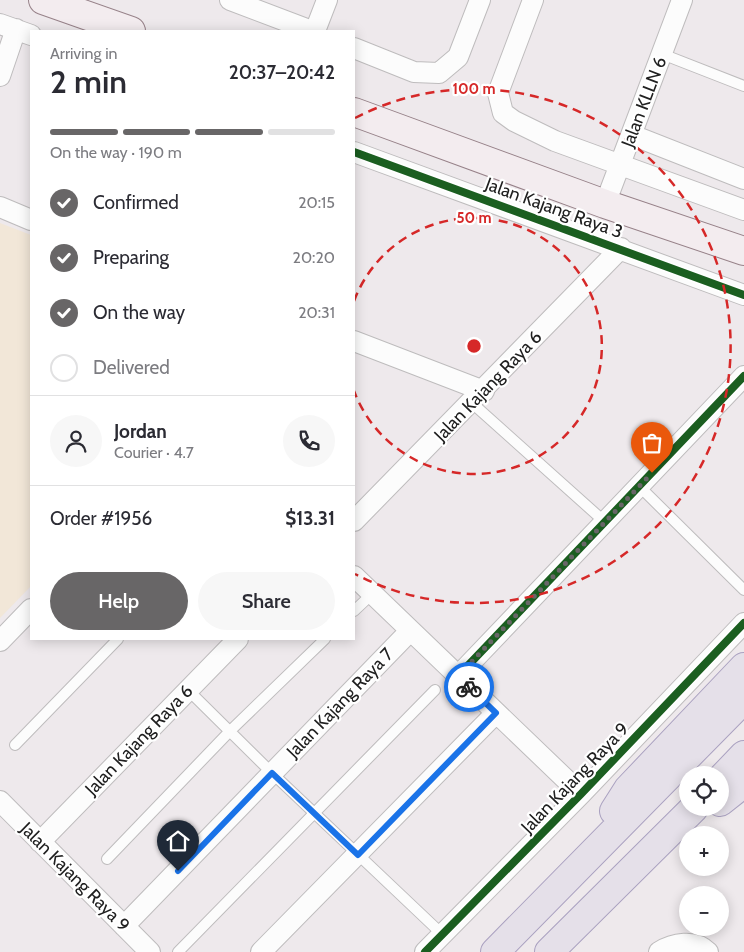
<!DOCTYPE html>
<meta charset="utf-8">
<style>
:root{--surface:#fff;--page:#f7f7f7;--text:#2b2b33;--muted:#7c7c81;--line:#e1e1e2;--accent:#686667}
body{margin:0;font-family:Cabin,sans-serif;background:var(--page);color:var(--text);height:100vh;display:flex;flex-direction:column;font-size:19px;white-space:nowrap}
*{box-sizing:border-box;margin:0}
p{font-size:16px;color:var(--muted)}
.icon{flex:none;width:28px;height:28px;fill:none;stroke:currentColor;stroke-width:2;stroke-linecap:round;stroke-linejoin:round}
.map{position:relative;flex:1;overflow:hidden}
.drawer{position:absolute;left:30px;top:30px;width:325px;height:610px;display:flex;flex-direction:column;background:var(--surface);border-radius:0px;box-shadow:0 2px 12px #0003}
.drawer>*{flex:none}
.tools{position:absolute;left:679px;top:766px;display:grid;gap:10px}
.tools a{display:grid;place-items:center;width:50px;height:50px;border-radius:50%;background:var(--surface);box-shadow:0 2px 12px #0003;font-size:25px}
.pin{position:absolute;display:grid;place-items:center;width:42px;height:42px;color:#fff;margin:-51px -21px;border-radius:50% 50% 50% 0;rotate:-45deg;box-shadow:0 0 5px #0007}
.pin .icon{rotate:45deg}
.courier{position:absolute;display:grid;place-items:center;width:50px;height:50px;margin:-25px;border:4px solid #1a73e8;border-radius:50%;background:#fff;color:#222;box-shadow:0 1px 6px #0007}
.head em{font-style:normal;font-weight:600}
.head div{display:flex;flex-direction:column-reverse}
.head{display:flex;align-items:center;justify-content:space-between;height:85px;padding:0 20px}
h1{font-size:32px;font-weight:600;line-height:38px}
.bar{display:grid;grid-template-columns:repeat(4,1fr);gap:8px 5px;align-content:center;height:60px;padding:0 20px}
.bar i{height:6px;border-radius:4px;background:var(--line)}
.bar .selected{background:var(--accent)}
.bar p{grid-column:span 4}
.line{display:flex;align-items:center;gap:12px;padding:0 20px;border-top:1px solid var(--line)}
.line div{flex:1}
.round{display:grid;place-items:center;flex:none;width:52px;height:52px;border-radius:26px;background:var(--page)}
ol{padding:0 20px;list-style:none}
li{display:flex;align-items:center;gap:15px;height:55px}
li p{margin-inline-start:auto}
li .icon{padding:5px;border-radius:50%;background:var(--accent);color:#fff;stroke-width:4}
li:last-child{color:var(--muted)}
li i{width:28px;height:28px;border:2px solid var(--line);border-radius:50%}
.primary-button{display:flex;gap:10px;margin-top:auto;padding:10px 20px}
.primary-button a{flex:1;height:58px;border-radius:30px;background:var(--accent);color:#fff;font-size:20px;font-weight:600;line-height:58px;text-align:center}
.primary-button a+a{background:var(--page);color:var(--text)}
.map>svg:first-child{display:block}
</style>
<div class="map">
<svg width="744" height="952" viewBox="0 0 744 952">
<rect width="100%" height="100%" fill="#eee9ec"/>
<!-- park -->
<path fill="#f2e7d8" d="M0,223l31,12v351l-31,32z"/>
<g fill="none" stroke-linecap="round" stroke-linejoin="round">
<defs>
<path id="lane" d="M662,54l82,32
M472,403l134,120
M639,486l105,104
M354,611l18,-17
M188,690l84,83 171,162
M15,745l103,-106
M107,859l123,-128 95,-92
M178,952l257,-262"/>
<path id="street" d="M230,0l82,31
M533,0l-35,93 5,20 11,8 41,20 189,69
M0,24l31,11
M315,31l12,-31
M354,48l60,24 25,1 19,-16 22,-57
M0,76l16,-47
M632,135l112,44
M354,152l390,143
M605,204l77,-204
M0,207l31,13
M354,341l130,50
M354,521l267,-273
M354,576l227,218
M0,641l31,-32
M458,676l286,-300
M0,801l150,151
M40,842l198,-203
M124,926l286,-295
M261,952l235,-239
M425,952l156,-158 163,-171
M659,952c14,-9 36,-13 49,0"/>
<path id="secondary" d="M43,0l88,31
M354,112l251,92 139,47"/>
<path id="highway" d="M720,780l24,-25
M720,802l24,-19
M614,811l14,-22 116,-122
M495,952l249,-253
M549,952l145,-144"/>
</defs>
<!-- lane casing -->
<use href="#lane" stroke="#bebcbd" stroke-width="12"/>
<!-- street casing -->
<use href="#street" stroke="#bebcbd" stroke-width="22"/>
<!-- secondary casing -->
<use href="#secondary" stroke="#978289" stroke-width="30"/>
<!-- highway casing -->
<use href="#highway" stroke="#aaa1c0" stroke-width="30"/>
<!-- lane -->
<use href="#lane" stroke="#fcfcfc" stroke-width="10"/>
<!-- street -->
<use href="#street" stroke="#fcfcfc" stroke-width="20"/>
<!-- secondary -->
<use href="#secondary" stroke="#f3ecef" stroke-width="28"/>
<!-- highway -->
<use href="#highway" stroke="#e5e0e9" stroke-width="28"/>
<defs>
<path id="cycleway" d="M354,152l390,143
M458,676l286,-300
M425,952l156,-158 163,-171"/>
</defs>
<!-- cycleway casing -->
<use href="#cycleway" stroke="#fff" stroke-width="11"/>
<!-- cycleway -->
<use href="#cycleway" stroke="#1b5e20" stroke-width="8"/>
</g>
<g fill="none" stroke-linecap="round" stroke-linejoin="round">
<!-- done -->
<path stroke="#686667" stroke-width="5" stroke-dasharray="0 9" d="M469,687l-11,-11 194,-203"/>
<!-- route -->
<path stroke="#1a73e8" stroke-width="6" d="M178,871l94,-98 86,82 138,-142 -27,-26"/>
</g>
<!-- distance rings -->
<g fill="none" stroke="#d62828" stroke-width="2.5" stroke-dasharray="9 6">
<path d="M354 301A128 128 0 1 1 354 391"/>
<path d="M355 118A257 257 0 1 1 355 574"/>
</g>
<g text-anchor="middle" stroke-width="4.5" stroke-linejoin="round" paint-order="stroke">
<!-- street labels -->
<g font-size="18" fill="#202020" stroke="#fff">
<text transform="translate(644 102) rotate(-69)" y="6">Jalan KLLN 6</text>
<text transform="translate(554 208) rotate(20)" y="6">Jalan Kajang Raya 3</text>
<text transform="translate(488 386) rotate(-46)" y="6">Jalan Kajang Raya 6</text>
<text transform="translate(340 703) rotate(-46)" y="6">Jalan Kajang Raya 7</text>
<text transform="translate(139 740) rotate(-46)" y="6">Jalan Kajang Raya 6</text>
<text transform="translate(575 778) rotate(-46)" y="6">Jalan Kajang Raya 9</text>
<text transform="translate(75 877) rotate(45)" y="6">Jalan Kajang Raya 9</text>
</g>
</g>
<circle cx="474" cy="346" r="8" fill="#d62828" stroke="#fff" stroke-width="2.5"/>
<g font-size="15" text-anchor="middle" font-weight="bold" fill="#d62828" stroke="#fff" stroke-width="4.5" stroke-linejoin="round" paint-order="stroke">
<text x="474" y="94">100 m</text>
<text x="474" y="223">50 m</text>
</g>
</svg>
<div class="tools">
<a><svg class="icon" aria-label="locate" viewBox="0 0 24 24"><circle cx="12" cy="12" r="6"/><path d="M12 2v4M12 18v4M2 12h4M18 12h4"/></svg></a>
<a>+</a>
<a>−</a>
</div>
<div class="pin" style="left:652px;top:473px;background:#ea580c"><svg class="icon" aria-label="bag" viewBox="0 0 24 24"><path d="M5 8h14l-1 12H6zM9 8a3 3 0 0 1 6 0"/></svg></div>
<div class="pin" style="left:178px;top:871px;background:#1f2937"><svg class="icon" aria-label="home" viewBox="0 0 24 24"><path d="M3 11l9-7 9 7M6 9v11h12V9"/></svg></div>
<div class="courier" style="left:469px;top:687px"><svg class="icon" aria-label="bike" viewBox="0 0 24 24"><circle cx="6" cy="16" r="4"/><circle cx="18" cy="16" r="4"/><path d="M6 16l4-8h5l3 8M10 8l3 8H6M13 5h3"/></svg></div>
<section class="drawer">
<div class="head"><div><h1>2 min</h1><p>Arriving in</p></div><em>20:37–20:42</em></div>
<div class="bar"><i class="selected"></i><i class="selected"></i><i class="selected"></i><i></i><p>On the way · 190 m</p></div>
<ol>
<li><svg class="icon" aria-label="check" viewBox="0 0 24 24"><path d="M5 12l5 5 9-10"/></svg>Confirmed<p>20:15</p></li>
<li><svg class="icon" aria-label="check" viewBox="0 0 24 24"><path d="M5 12l5 5 9-10"/></svg>Preparing<p>20:20</p></li>
<li><svg class="icon" aria-label="check" viewBox="0 0 24 24"><path d="M5 12l5 5 9-10"/></svg>On the way<p>20:31</p></li>
<li><i></i>Delivered</li>
</ol>
<div class="line" style="height:90px"><a class="round"><svg class="icon" aria-label="person" viewBox="0 0 24 24"><circle cx="12" cy="8" r="4"/><path d="M4 21q1-7 8-7t8 7"/></svg></a><div><b>Jordan</b><p>Courier · 4.7</p></div><a class="round"><svg class="icon" aria-label="phone" viewBox="0 0 24 24"><path d="M5 4h4l2 5-3 2q2 4 5 5l2-3 5 2v4C11 20 4 13 5 4z"/></svg></a></div>
<div class="line" style="height:65px"><div>Order #1956</div><b>$13.31</b></div>
<div class="primary-button"><a>Help</a><a>Share</a></div>
</section>
</div>
